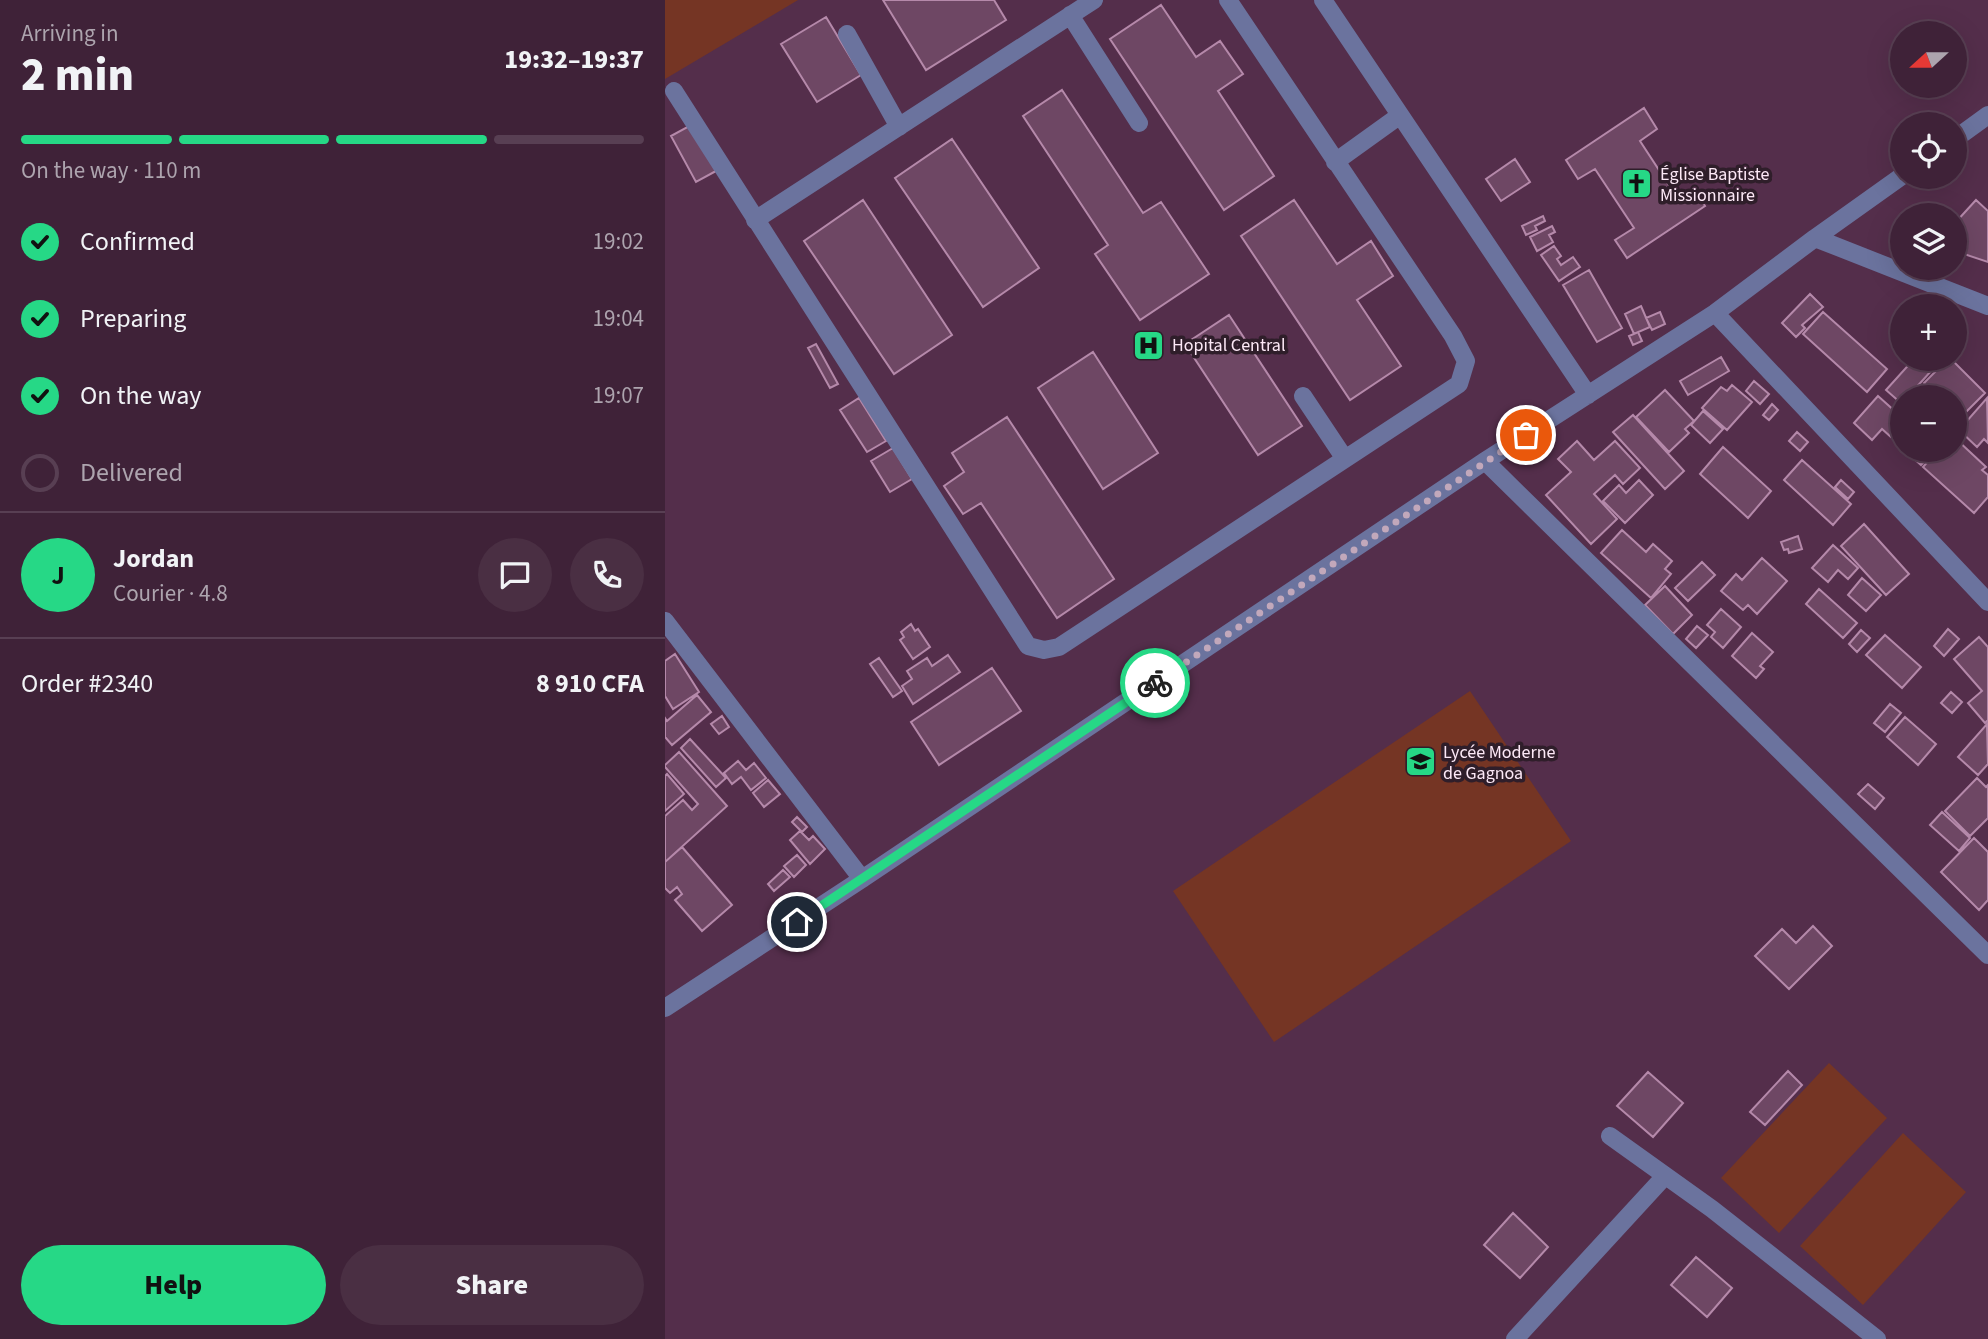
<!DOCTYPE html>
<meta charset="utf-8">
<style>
:root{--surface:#3f2238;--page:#4a2f43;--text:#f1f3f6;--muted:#ada4ae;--line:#583f53;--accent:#26d886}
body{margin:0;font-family:"Source Sans 3",sans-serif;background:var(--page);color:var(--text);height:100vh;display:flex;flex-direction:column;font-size:26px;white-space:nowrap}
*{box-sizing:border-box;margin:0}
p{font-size:23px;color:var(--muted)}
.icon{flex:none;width:38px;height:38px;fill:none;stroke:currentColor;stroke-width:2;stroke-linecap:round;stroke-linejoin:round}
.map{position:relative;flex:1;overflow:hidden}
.sheet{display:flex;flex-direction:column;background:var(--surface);width:665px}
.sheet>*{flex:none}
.needle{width:46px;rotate:249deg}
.controls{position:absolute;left:1225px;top:21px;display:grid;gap:14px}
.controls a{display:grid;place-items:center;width:77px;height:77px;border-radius:50%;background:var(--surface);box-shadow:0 7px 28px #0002,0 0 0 2px var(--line);font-size:35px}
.pin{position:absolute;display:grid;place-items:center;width:60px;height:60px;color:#fff;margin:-30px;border:4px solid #fff;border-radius:50%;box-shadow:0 2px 7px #0007}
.courier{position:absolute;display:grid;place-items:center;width:70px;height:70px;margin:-35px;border:5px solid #26d886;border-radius:50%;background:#fff;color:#222;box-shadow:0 2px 9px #0007}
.head em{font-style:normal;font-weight:800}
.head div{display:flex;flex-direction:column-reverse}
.head{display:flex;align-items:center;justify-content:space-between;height:119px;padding:0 21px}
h1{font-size:46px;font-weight:800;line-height:52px}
.bar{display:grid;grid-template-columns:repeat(4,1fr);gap:10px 7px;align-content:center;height:84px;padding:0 21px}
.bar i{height:9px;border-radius:5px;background:var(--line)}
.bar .active{background:var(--accent)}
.bar p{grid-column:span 4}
.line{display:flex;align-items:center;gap:18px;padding:0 21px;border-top:2px solid var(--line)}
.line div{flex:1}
.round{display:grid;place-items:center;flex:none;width:74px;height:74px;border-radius:37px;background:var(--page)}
ol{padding:0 21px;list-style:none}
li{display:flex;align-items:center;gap:21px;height:77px}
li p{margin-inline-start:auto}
li .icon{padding:7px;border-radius:50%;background:var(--accent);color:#111;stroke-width:4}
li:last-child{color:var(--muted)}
li i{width:38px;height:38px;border:4px solid var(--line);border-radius:50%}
.button{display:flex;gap:14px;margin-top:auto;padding:14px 21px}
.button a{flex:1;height:80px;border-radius:42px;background:var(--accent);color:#111;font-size:28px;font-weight:800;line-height:80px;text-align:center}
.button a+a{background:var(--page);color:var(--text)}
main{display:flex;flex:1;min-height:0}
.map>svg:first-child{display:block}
</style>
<main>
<section class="sheet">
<div class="head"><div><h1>2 min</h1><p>Arriving in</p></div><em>19:32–19:37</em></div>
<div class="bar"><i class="active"></i><i class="active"></i><i class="active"></i><i></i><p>On the way · 110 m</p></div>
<ol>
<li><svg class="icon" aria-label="check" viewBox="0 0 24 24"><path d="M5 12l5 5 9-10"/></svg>Confirmed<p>19:02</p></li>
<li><svg class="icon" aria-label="check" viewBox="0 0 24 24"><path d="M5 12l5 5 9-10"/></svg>Preparing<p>19:04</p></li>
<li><svg class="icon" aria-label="check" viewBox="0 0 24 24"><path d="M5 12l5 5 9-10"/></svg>On the way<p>19:07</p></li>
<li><i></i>Delivered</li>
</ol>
<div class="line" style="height:126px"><b class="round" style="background:var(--accent);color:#111">J</b><div><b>Jordan</b><p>Courier · 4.8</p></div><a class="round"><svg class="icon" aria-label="chat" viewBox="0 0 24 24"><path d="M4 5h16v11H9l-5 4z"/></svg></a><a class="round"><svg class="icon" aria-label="phone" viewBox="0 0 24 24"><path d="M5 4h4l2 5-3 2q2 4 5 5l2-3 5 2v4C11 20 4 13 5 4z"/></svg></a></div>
<div class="line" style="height:91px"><div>Order #2340</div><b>8 910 CFA</b></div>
<div class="button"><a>Help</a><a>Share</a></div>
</section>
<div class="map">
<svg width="1323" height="1339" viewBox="0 0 1323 1339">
<rect width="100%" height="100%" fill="#542e4b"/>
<!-- green -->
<path fill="#753524" d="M0,0h133l-133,79z
M805,691l101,150 -297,201 -101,-151z
M1164,1063l58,55 -108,115 -58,-55z
M1238,1133l63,59 -103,113 -63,-59z"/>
<!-- building -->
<path fill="#6e4764" stroke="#b589aa" stroke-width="2" d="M218,0h111l12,20 -80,50z
M496,5l35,52 24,-16 23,33 -25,17 56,85 -50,34 -114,-171z
M161,17l35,58 -44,27 -36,-58z
M397,90l81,123 18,-11 48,72 -69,46 -45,-66 13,-9 -85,-129z
M979,108l13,21 -17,12 38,58 15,-10 12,17 -78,52 -12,-18 19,-12 -39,-59 -17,10 -12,-19z
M26,125l25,46 -20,11 -25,-46z
M287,139l87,129 -56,39 -88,-129z
M850,159l15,23 -29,19 -15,-22z
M198,200l89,135 -58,39 -90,-133z
M629,200l43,64 34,-23 22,35 -36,24 44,66 -51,34 -109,-164z
M1311,200l12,11v51l-33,-11v-28z
M878,216l2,5 -10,5 2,4 -11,5 -4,-9z
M887,226l3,6 -6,3 4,7 -16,9 -7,-14z
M889,246l7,10 -4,3 4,6 12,-8 7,10 -21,14 -18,-26z
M924,270l33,58 -25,14 -34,-57z
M1145,294l13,13 -21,18 3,3 -9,9 -14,-14z
M976,306l9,21 -16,7 -9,-20z
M995,312l5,12 -13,6 -6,-12z
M1158,312l64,57 -20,23 -64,-58z
M564,315l73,111 -44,29 -73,-111z
M973,332l4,9 -9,4 -4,-9z
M151,344l22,40 -8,4 -22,-40z
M428,352l65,101 -55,36 -65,-101z
M1056,357l8,14 -41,24 -8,-14z
M1249,359h6l12,11 -19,21 7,6h-18v7l-16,-14z
M1283,359h3l34,34 -26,26 -4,-4v-18h-18l-13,-14z
M1089,381l15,13 -9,10 -14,-13z
M1067,385l20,17 -25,28 -25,-22 19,-21 6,4z
M1000,390l29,31 -9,8 4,4 -20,19 -33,-35z
M1213,396l19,17 5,-5v39l-20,-18 -10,11 -18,-17z
M194,398l27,43 -19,11 -27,-42z
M1322,398l1,45 -4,-4 -7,8 -18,-17z
M1107,404l6,6 -9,10 -6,-5z
M1038,411l20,18 -13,14 -19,-18z
M968,415l51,56 -19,18 -52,-57z
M342,417l107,162 -57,39 -76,-115 -18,11 -19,-28 20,-14 -12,-19z
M1132,432l11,10 -8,9 -11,-10z
M1290,438l31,29 -4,3 6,5v22l-14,16 -51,-46 15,-17h17z
M912,441l17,19 21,-19 25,27 -17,16 -8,-9 -21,19 23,25 -26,25 -45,-49 25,-23 -13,-13z
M1058,447l48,44 -23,27 -48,-44z
M228,448l19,31 -22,13 -19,-31z
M1254,450h16l-14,15 -9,-8z
M1137,460l49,44 -18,21 -49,-45z
M974,480l14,15 -28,28 -22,-22 16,-16 7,8z
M1176,480l13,12 -6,7 -13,-12z
M1199,524l45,50 -23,21 -45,-49z
M957,530l24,22 7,-8 19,17 -7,8 6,5 -20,24 -50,-45z
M1133,536l4,13 -13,4 -1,-4 -4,1 -3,-8z
M1168,545l25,23 -10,11 -10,-9 -10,12 -16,-14z
M1097,558l25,23 -30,33 -9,-9 -5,5 -22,-19 15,-17 6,6z
M1037,562l13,13 -27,26 -13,-13z
M1197,578l19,17 -15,16 -18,-16z
M1000,586l27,29 -19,19 -28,-29z
M1154,589l38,34 -14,15 -37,-34z
M1056,609l20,18 -18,21 -12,-11 4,-5 -8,-7z
M246,624l4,7 3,-2 12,18 -17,12 -13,-19 4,-3 -3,-5z
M1032,626l11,9 -12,13 -10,-9z
M1283,629l11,10 -15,17 -10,-10z
M1196,630l9,8 -13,14 -8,-8z
M1087,633l21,19 -13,14 4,3 -8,9 -24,-22z
M1220,635l36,32 -19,21 -36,-33z
M1314,637l9,10v73l-3,3 -17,-20 14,-12 -28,-32z
M10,654l24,38 -26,17 -8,-13v-35z
M283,655l12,17 -47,32 -11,-18 10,-7 -5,-8 20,-13 5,8z
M214,658l23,33 -9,6 -23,-33z
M327,668l29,43 -82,54 -28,-43z
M1286,692l11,10 -10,11 -11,-10z
M32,695l14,17 -39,33 -7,-8v-19l2,3z
M1225,704l11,9 -16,19 -11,-9z
M57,716l7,11 -10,7 -8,-10z
M1240,717l31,27 -18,21 -31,-28z
M1322,724l1,40 -10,11 -20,-18z
M25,739l36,39 -10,9 -35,-39z
M14,752l48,54 -62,56v-46l18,-16 9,10 6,-6 -33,-37v-2z
M73,761l8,9 8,-7 12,15 -15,12 -10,-13 -9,7 -8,-11z
M2,774l17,20 -19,17v-35z
M1312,778l9,9 2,-2v33l-18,18 -25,-25z
M103,780l12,14 -16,13 -11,-14z
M1203,784l16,14 -9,11 -17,-15z
M1277,812l28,26 -11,13 -29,-26z
M132,817l10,10 -5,5 -10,-10z
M135,831l9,9 4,-4 12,13 -15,15 -20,-24z
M1309,838l14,14v48l-9,10 -38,-38z
M17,847l50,58 -30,26 -27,-31 7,-6 -5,-7 -7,6 -5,-5v-26z
M132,855l9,10 -12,12 -10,-11z
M118,870l7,7 -16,14 -6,-7z
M1148,926l19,20 -43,43 -34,-33 27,-27 14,14z
M1123,1071l14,14 -37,40 -15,-13z
M983,1072l35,31 -30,34 -36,-31z
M848,1213l35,34 -28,31 -36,-33z
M1031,1257l36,31 -25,29 -36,-32z"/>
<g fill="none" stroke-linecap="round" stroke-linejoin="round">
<!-- minor -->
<path stroke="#6b739e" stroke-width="18" d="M658,0l265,395
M405,15l69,108
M182,34l52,93
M9,91l354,555 16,4 15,-3 400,-263 7,-23 -13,-25 -225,-336
M1290,139l33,-24
M670,162l64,-46
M90,220l339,-220
M1150,238l173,68
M1050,313l273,289
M638,396l42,63
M820,461l503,494
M0,621l197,258
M0,1008l197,-129 623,-418 230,-148 100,-75 87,-62
M945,1136l102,73 165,130
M850,1339l150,-163"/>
</g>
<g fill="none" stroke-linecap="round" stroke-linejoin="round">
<!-- done -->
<path stroke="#c2a8bb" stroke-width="7" stroke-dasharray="0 12.6" d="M490,683l371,-248"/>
<!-- route -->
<path stroke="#26d886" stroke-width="9" d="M132,922l358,-239"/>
</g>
<!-- icons -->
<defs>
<symbol id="church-square" viewBox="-11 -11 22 22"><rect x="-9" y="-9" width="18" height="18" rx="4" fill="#26d886" stroke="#2f1e2a"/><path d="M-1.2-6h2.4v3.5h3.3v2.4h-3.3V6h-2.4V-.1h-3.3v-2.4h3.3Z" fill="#111"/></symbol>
<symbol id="hospital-square" viewBox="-11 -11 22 22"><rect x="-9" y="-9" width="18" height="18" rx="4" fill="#26d886" stroke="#2f1e2a"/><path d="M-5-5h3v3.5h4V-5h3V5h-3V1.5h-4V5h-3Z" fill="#111"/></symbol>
<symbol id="school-square" viewBox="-11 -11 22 22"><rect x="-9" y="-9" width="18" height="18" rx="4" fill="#26d886" stroke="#2f1e2a"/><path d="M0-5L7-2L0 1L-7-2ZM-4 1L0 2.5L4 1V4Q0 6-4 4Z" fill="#111"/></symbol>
</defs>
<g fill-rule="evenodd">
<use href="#church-square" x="954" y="166" width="35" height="35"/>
<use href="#hospital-square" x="466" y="328" width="35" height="35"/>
<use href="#school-square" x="738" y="744" width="35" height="35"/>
</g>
<g text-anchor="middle" stroke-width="7" stroke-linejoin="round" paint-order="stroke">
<!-- poi labels -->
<g font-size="18" fill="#fde9f7" stroke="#2f1e2a" text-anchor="start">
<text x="995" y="180">Église Baptiste<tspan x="995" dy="21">Missionnaire</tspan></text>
<text x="507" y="351">Hopital Central</text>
<text x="778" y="758">Lycée Moderne<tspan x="778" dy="21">de Gagnoa</tspan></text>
</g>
</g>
</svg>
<div class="controls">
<a><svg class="needle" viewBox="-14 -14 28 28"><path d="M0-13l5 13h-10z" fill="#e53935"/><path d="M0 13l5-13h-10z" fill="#ada4ae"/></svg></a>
<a><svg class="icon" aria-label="locate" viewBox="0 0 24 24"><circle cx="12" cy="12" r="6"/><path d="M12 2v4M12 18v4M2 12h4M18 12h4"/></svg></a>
<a><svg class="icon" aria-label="layers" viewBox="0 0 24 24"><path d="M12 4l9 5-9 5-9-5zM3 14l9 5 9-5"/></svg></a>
<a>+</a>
<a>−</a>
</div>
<div class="pin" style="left:861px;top:435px;background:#ea580c"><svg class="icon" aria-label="bag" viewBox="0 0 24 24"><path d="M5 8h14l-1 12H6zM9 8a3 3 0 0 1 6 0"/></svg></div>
<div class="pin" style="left:132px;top:922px;background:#1f2937"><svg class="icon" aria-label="home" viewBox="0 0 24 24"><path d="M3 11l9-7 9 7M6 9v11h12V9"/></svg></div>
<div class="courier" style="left:490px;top:683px"><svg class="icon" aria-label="bike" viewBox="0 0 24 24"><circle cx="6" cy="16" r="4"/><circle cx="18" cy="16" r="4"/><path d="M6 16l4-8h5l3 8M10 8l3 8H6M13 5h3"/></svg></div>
</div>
</main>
